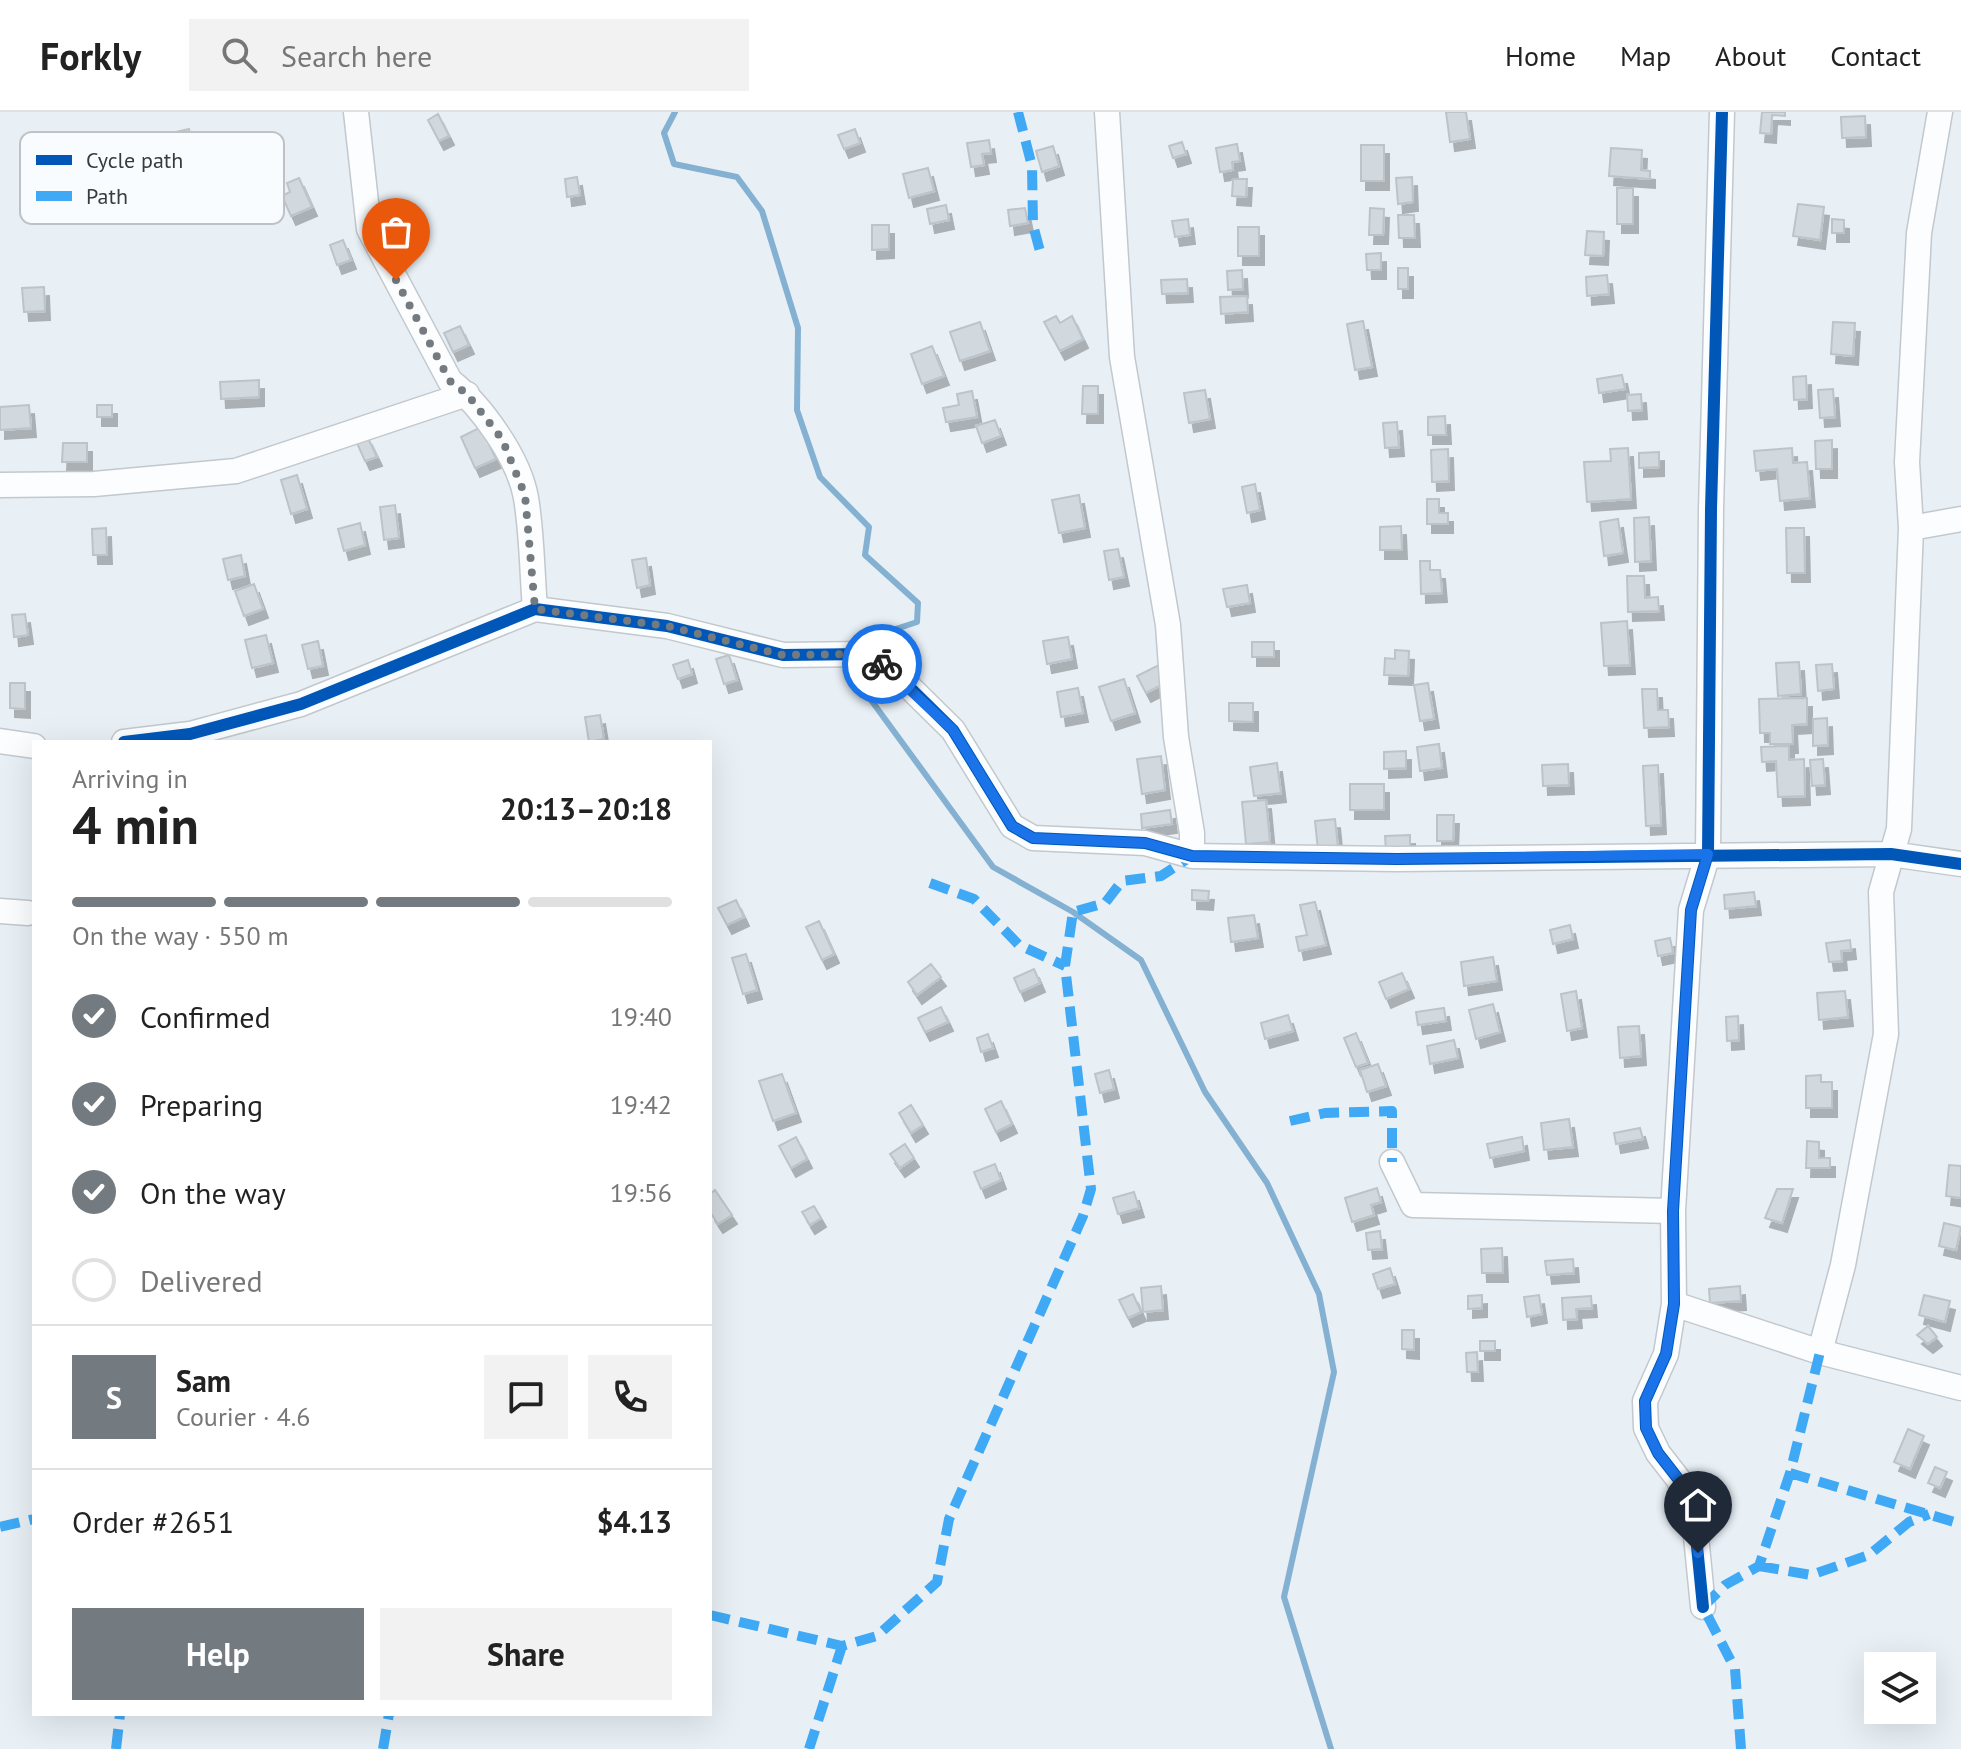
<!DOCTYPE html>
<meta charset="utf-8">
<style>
:root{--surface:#fff;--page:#f2f2f2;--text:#222;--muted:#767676;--line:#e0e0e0;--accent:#747b80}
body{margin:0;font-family:"PT Sans",sans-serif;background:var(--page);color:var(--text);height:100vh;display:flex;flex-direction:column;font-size:30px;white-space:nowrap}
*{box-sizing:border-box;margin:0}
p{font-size:26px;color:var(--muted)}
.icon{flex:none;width:44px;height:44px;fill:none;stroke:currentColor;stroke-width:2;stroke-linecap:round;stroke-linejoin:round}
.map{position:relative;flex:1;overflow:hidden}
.side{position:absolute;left:32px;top:628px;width:680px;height:976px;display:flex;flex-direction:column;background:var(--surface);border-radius:0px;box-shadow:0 8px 32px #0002}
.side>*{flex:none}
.controls{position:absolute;left:1864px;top:1540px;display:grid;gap:16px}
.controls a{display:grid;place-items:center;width:72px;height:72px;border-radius:0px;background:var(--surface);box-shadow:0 8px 32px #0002;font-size:40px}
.pin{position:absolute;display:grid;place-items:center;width:68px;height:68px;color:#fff;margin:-82px -34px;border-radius:50% 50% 50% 0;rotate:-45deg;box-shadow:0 0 8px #0007}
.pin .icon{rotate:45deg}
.courier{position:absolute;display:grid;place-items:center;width:80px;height:80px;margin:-40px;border:6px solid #1a73e8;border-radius:50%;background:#fff;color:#222;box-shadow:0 2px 10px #0007}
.headline em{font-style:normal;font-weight:600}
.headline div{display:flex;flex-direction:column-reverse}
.headline{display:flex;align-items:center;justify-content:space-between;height:136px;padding:0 40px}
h1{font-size:52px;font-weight:600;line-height:60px}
.bar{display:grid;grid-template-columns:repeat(4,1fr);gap:12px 8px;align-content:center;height:96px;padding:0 40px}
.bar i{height:10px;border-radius:6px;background:var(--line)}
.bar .current{background:var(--accent)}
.bar p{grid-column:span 4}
.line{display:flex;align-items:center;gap:20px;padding:0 40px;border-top:2px solid var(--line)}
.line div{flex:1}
.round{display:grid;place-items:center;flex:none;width:84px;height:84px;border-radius:0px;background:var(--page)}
ol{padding:0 40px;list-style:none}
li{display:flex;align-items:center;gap:24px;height:88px}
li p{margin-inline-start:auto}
li .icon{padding:8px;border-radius:50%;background:var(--accent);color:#fff;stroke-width:4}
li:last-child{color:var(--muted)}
li i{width:44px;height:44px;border:4px solid var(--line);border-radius:50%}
.primary-button{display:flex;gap:16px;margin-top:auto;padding:16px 40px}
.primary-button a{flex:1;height:92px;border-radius:0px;background:var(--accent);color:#fff;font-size:32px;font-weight:600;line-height:92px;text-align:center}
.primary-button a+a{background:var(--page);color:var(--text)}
header{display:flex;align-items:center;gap:48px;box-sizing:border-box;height:112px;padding:0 40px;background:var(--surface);border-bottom:2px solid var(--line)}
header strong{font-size:38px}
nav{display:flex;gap:44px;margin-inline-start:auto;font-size:28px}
.search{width:560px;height:72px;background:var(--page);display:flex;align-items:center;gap:20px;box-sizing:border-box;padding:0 28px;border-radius:0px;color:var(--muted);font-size:30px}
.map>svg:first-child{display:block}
</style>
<header>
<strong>Forkly</strong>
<div class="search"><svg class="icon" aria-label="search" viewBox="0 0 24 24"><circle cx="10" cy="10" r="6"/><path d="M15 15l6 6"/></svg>Search here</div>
<nav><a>Home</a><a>Map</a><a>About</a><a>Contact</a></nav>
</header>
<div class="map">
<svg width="1961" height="1637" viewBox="0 0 1961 1637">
<defs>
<filter id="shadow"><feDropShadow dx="5" dy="9" stdDeviation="0" flood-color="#0004"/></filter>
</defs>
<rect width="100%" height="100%" fill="#e8f0f6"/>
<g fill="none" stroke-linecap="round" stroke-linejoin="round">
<!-- stream -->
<path stroke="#84b1d2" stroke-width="6" d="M675,0l-11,21 10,31 63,13 25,34 36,117 -1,82 23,67 49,50 -4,28 53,48 -1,19 -67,22
M844,551l149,204 80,45 68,48 64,132 62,91 52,111 15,78 -50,225 47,152"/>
</g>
<!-- building -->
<path fill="#d2d9de" stroke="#bdc4c9" stroke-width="2" filter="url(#shadow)" d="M1446,0h20l4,27 -20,3z
M1762,0h23v4l-13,-1 -1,19 -11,-1z
M438,2l11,22 -10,5 -11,-21z
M1865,4l1,21 -24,1 -1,-21z
M189,17l12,53 -21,5 -13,-53z
M855,17l5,14 -16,6 -6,-14z
M989,28l2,13 -9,1 2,11 -13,2 -4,-24z
M1182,30l4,12 -13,4 -4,-12z
M1237,32l3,17 -8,1 1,8 -13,2 -4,-24z
M1361,33h23v36h-23z
M1053,34l6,20 -17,6 -6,-21z
M1611,36l31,2 -1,20 9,1v8l-41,-3z
M928,56l6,23 -25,7 -6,-24z
M577,65l3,18 -13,2 -2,-18z
M1412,65l1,25 -15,2 -2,-26z
M299,66l13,29 -21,9 -9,-20 8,-4 -3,-9z
M1233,67h14l-1,18 -14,-1z
M1617,76h16v36h-16z
M1798,92l26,3 -4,33 -27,-4z
M946,93l3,15 -19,4 -3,-15z
M1025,96l3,15 -18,3 -2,-16z
M1370,96l14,1 -1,26h-14z
M1398,103h16l1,23h-16z
M1188,107l2,16 -15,2 -3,-16z
M1832,107l12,1v13h-12z
M872,113h17v24l-17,1z
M1238,115h21v29h-21z
M1587,119l17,1 -1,24 -18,-1z
M343,128l8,20 -14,5 -7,-20z
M1381,141v17h-14l-1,-16z
M1398,156h10v21h-10z
M1242,158l1,19 -15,1 -1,-19z
M1607,163l2,19 -22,2 -1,-19z
M1187,167l1,14 -26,1 -1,-14z
M44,175l1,24 -21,1 -2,-24z
M1247,184l1,16 -27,2 -1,-17z
M1056,204l4,7 12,-7 11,23 -23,12 -16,-29z
M1363,209l9,46 -17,3 -8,-46z
M980,210l10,29 -30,10 -10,-29z
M1833,210l22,1 -2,33 -22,-2z
M460,214l9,19 -16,7 -9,-19z
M932,234l12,30 -22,8 -11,-30z
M1622,263l3,14 -26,4 -2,-14z
M1806,264l1,23 -13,1 -1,-23z
M259,268v17l-38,2 -1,-17z
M1083,274h15v28h-16z
M1833,277l2,28 -15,1 -2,-28z
M1205,278l5,29 -21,4 -5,-30z
M972,279l5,26 -31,5 -3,-14 16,-3 -2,-11z
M1641,282l1,16 -14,1 -1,-16z
M29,293l2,23 -31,2v-23z
M97,293h15v12h-15z
M1445,304l1,19h-18v-18z
M995,308l6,16 -19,7 -6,-17z
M1397,310l2,25 -14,1 -2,-25z
M481,315l15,32 -21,9 -14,-31z
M367,324l10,21 -12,4 -9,-20z
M1832,328v29h-16l-1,-28z
M63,331h24v19h-25z
M1628,336l3,51 -44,3 -3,-40 27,-1 -1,-12z
M1792,336l1,15 14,-1 3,36 -30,3 -3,-32 -21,2 -2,-20z
M1448,337l1,32 -17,1 -1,-32z
M1659,340v15l-20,1v-15z
M297,363l10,34 -16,5 -10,-34z
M1255,372l5,26 -13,3 -5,-26z
M1079,383l6,33 -26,5 -7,-33z
M1427,387h12v14h9v11h-21z
M395,393l4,33 -15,2 -4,-33z
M1649,405l2,44 -16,1 -1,-44z
M1618,407l5,34 -19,3 -4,-34z
M360,411l5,22 -21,6 -6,-22z
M1401,414l1,24h-22v-23z
M106,416l1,27h-14l-1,-26z
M1786,416h18l1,45h-18z
M1118,437l6,28 -15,3 -5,-29z
M241,443l4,21 -17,4 -5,-21z
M646,446l4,27 -13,3 -5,-28z
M1420,449h10v9h10l2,23 -21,1z
M1627,464h17l1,22 13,-1 1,14 -31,1z
M254,472l9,25 -19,7 -9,-25z
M1247,473l3,18 -23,4 -4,-18z
M25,502l3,21 -14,2 -2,-22z
M1627,509l3,44 -26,1 -3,-43z
M266,523l7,28 -21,5 -7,-28z
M1068,525l4,22 -25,5 -4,-23z
M318,529l5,25 -15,3 -6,-24z
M1252,530h22v15h-22z
M1395,538l14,1 -1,25 -24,-1 1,-17 10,1z
M729,543l8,25 -13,4 -8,-25z
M688,548l4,14 -14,5 -5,-14z
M1799,550l2,32 -23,2 -2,-33z
M1161,552l8,17 -23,12 -9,-17z
M1832,552l2,25 -16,2 -2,-26z
M1124,567l11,34 -24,8 -12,-34z
M10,571h15v26l-15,-1z
M1428,571l6,36 -14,2 -6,-36z
M1078,576l5,25 -22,4 -4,-25z
M1642,577h15l1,21h10l1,17 -25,1z
M1807,586v26l-15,1 1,19h-23v-11h-10l-1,-34z
M1229,591h24v19l-24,-1z
M600,603l4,24 -15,3 -4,-25z
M1827,606l1,27 -15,1v-27z
M1439,632l3,24 -22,3 -3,-24z
M1789,634v14l15,-1 1,37 -27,1 -2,-36 -14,1 -1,-15z
M1406,639v17l-22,1v-17z
M1161,644l4,34 -23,4 -5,-35z
M1823,647l2,26 -13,1 -2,-26z
M1277,651l4,30 -27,3 -4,-29z
M1568,652l1,21 -26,1 -1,-21z
M1658,653l3,60 -15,1 -3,-60z
M1350,672h34v26h-34z
M1266,688l4,42 -24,2 -4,-42z
M1170,698l2,14 -30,4 -1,-14z
M1437,703h17l-1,26h-16z
M1335,707l3,29 -20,2 -3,-29z
M1410,723v16l-24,1 -1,-16z
M1192,778l17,1 -1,10 -16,-1z
M1754,780l2,14 -31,3 -1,-14z
M736,788l8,17 -17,8 -9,-17z
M1315,790l11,43 -27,6 -3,-14 11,-2 -7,-30z
M1254,803l4,23 -27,4 -3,-24z
M819,809l15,33 -12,6 -16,-33z
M1570,813l3,14 -20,5 -3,-14z
M1670,826l3,15 -15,3 -3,-15z
M1850,828l1,10 -10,1 1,10 -13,1 -3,-19z
M746,842l11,36 -14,4 -11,-36z
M1493,845l4,24 -33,5 -3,-24z
M931,852l10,13 -24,18 -9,-13z
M1034,857l6,14 -20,9 -6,-14z
M1402,861l7,16 -23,10 -7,-17z
M1576,879l6,37 -15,3 -6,-37z
M1845,879l3,26 -29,3 -2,-27z
M1493,892l7,28 -24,7 -7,-29z
M941,895l7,15 -23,10 -7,-14z
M1444,896l2,13 -28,4 -2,-13z
M1288,903l5,16 -28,8 -4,-16z
M1738,904l1,24 -12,1 -1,-24z
M1639,914l2,30 -21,2 -2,-31z
M1356,921l12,30 -12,4 -12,-29z
M988,922l5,14 -12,4 -4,-14z
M1454,928l4,18 -28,6 -3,-18z
M1378,952l8,22 -19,6 -7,-22z
M1109,958l5,19 -14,4 -5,-19z
M782,962l14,39 -23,8 -14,-40z
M1821,963v7h11v26h-26v-32z
M1001,989l11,23 -16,8 -11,-23z
M911,993l12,20 -12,8 -12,-20z
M1569,1007l4,28 -29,3 -3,-27z
M1640,1016l3,11 -27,5 -2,-11z
M796,1025l11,22 -16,9 -12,-22z
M1522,1025l2,14 -34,7 -3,-14z
M1807,1029l12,1v16h11v10h-24z
M905,1032l9,14 -14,10 -10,-14z
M995,1052l6,16 -20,9 -7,-17z
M1949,1053l12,1v32l-15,-2z
M1377,1076l4,14 -10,3 3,10 -22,7 -7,-24z
M1777,1077h16l-11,34 -17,-5z
M715,1078l17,25 -14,9 -8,-12v-18z
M1134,1080l5,16 -21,6 -5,-16z
M814,1094l7,12 -11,7 -8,-13z
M1944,1111l17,4 -5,23 -17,-4z
M1380,1119l2,18 -14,1 -2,-17z
M1502,1136l1,25h-21l-1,-24z
M1573,1147l1,14 -27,2 -2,-14z
M1390,1156l5,16 -17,5 -5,-15z
M1161,1174l2,24 -20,2 -2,-24z
M1740,1174l1,15 -31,2 -1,-14z
M1133,1182l8,18 -13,6 -9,-18z
M1482,1183v13l-14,1v-13z
M1539,1183l3,19 -15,3 -3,-20z
M1924,1183l26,6 -5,21 -26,-7z
M1591,1184l1,12 -16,1 1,10 -14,1 -1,-22z
M1928,1214l9,11 -9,7 -11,-9z
M1402,1218h12v20l-12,-1z
M1480,1229h15v10h-15z
M1477,1240l1,20h-11l-1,-19z
M1908,1317l16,7 -14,33 -16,-7z
M1935,1355l12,5 -7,16 -12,-5z"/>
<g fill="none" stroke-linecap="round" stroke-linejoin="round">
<defs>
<path id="minor" d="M356,0l13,117 81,152c31,24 69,77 76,117 6,36 6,74 9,111
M1107,0l15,245 46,268 8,112 16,96v23
M0,373l94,-1 142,-13 231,-77
M1911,416l-4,-66 12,-229 21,-121
M0,629l34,5
M124,630l66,-8 111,-30 234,-95 132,17 116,29 83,-1 24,14 63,62 59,96 21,12 112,5 47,13 205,3 494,-5 70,10
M0,799l28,2
M1392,1050l21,43 260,6
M1674,1192l146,48 141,36
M1820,1240l23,-87 43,-231 -5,-142 18,-63 12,-301 50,-9
M1703,1495l-8,-81 -16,-46 -21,-27 -12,-25 -1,-27 21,-47 8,-50 -1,-93 18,-301 17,-56 3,-345 11,-397"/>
</defs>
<!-- minor casing -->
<use href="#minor" stroke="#c2c8cd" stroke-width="27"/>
<!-- minor -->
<use href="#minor" stroke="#fcfdfe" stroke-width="24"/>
<!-- quiet -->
<path stroke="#3fa9f5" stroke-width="10" stroke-dasharray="20 10" stroke-linecap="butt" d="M1018,0l14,54 1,59 8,30
M930,771l44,16 45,46 46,21
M1290,1009l35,-8 67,-2v51
M1790,1361l171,51
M0,1415l34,-8
M1759,1454l52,9 58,-20 40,-33 20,-8
M710,1503l132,31 35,-10 60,-54 12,-63 134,-303 8,-27 -26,-223 8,-54 32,-9 17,-22 39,-5 31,-20
M116,1637l4,-35
M383,1637l6,-35
M809,1637l33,-103
M1741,1637l-6,-80 -32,-62 22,-22 34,-19 31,-93 30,-121"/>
<defs>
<path id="cycleway" d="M124,630l66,-8 111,-30 234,-95 132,17 116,29 83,-1 24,14 63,62 59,96 21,12 112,5 47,13 205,3 494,-5 70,10
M1703,1495l-8,-81 -16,-46 -21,-27 -12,-25 -1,-27 21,-47 8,-50 -1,-93 18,-301 17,-56 3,-345 11,-397"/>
</defs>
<!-- cycleway casing -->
<use href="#cycleway" stroke="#f9fcff" stroke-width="17"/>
<!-- cycleway -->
<use href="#cycleway" stroke="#0057b8" stroke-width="12"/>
</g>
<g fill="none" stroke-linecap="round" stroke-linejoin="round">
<!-- done -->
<path stroke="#747b80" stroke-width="8" stroke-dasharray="0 14.4" d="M396,168l54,101 17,13 35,45 23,56 10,114 132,17 116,29 83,-1 16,10"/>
<!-- route -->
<path stroke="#1a73e8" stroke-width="10" d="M882,552l71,66 59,96 21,12 112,5 47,13 205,3 311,-5 -17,56 -18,301 1,93 -8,50 -21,47 1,27 12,25 21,27 16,46 3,27"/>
</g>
<!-- legend -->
<rect x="20" y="20" width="264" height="92" rx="12" fill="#f9fcff" stroke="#bec2c6" stroke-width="2"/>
<rect x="36" y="43" width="36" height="10" fill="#0057b8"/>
<rect x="36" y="79" width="36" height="10" fill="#3fa9f5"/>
<g font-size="22" fill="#353c41">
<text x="86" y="56">Cycle path</text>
<text x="86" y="92">Path</text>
</g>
</svg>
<div class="controls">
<a><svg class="icon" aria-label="layers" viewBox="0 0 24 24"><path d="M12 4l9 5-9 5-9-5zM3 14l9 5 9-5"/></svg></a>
</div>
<div class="pin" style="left:396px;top:168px;background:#ea580c"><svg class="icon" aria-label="bag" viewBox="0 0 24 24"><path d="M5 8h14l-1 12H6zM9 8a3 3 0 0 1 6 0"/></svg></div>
<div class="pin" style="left:1698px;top:1441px;background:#1f2937"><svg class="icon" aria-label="home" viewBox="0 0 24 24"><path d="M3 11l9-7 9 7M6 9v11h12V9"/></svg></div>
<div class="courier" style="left:882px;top:552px"><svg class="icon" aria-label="bike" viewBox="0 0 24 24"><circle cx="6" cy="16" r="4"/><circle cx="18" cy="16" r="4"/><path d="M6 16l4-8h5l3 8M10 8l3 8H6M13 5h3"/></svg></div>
<section class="side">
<div class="headline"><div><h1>4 min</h1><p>Arriving in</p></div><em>20:13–20:18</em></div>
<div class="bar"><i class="current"></i><i class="current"></i><i class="current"></i><i></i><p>On the way · 550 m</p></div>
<ol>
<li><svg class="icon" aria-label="check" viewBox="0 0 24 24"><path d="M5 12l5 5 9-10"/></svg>Confirmed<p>19:40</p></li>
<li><svg class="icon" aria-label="check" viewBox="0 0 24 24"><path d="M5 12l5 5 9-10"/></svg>Preparing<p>19:42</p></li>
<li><svg class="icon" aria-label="check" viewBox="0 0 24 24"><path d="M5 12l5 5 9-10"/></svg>On the way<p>19:56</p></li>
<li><i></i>Delivered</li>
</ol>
<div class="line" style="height:144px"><b class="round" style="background:var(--accent);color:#fff">S</b><div><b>Sam</b><p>Courier · 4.6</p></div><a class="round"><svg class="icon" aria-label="chat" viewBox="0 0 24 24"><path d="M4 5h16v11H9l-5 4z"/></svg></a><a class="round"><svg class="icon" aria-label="phone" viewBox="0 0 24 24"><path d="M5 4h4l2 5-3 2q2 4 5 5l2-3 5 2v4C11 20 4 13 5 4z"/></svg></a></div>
<div class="line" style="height:104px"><div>Order #2651</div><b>$4.13</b></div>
<div class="primary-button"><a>Help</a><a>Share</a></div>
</section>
</div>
